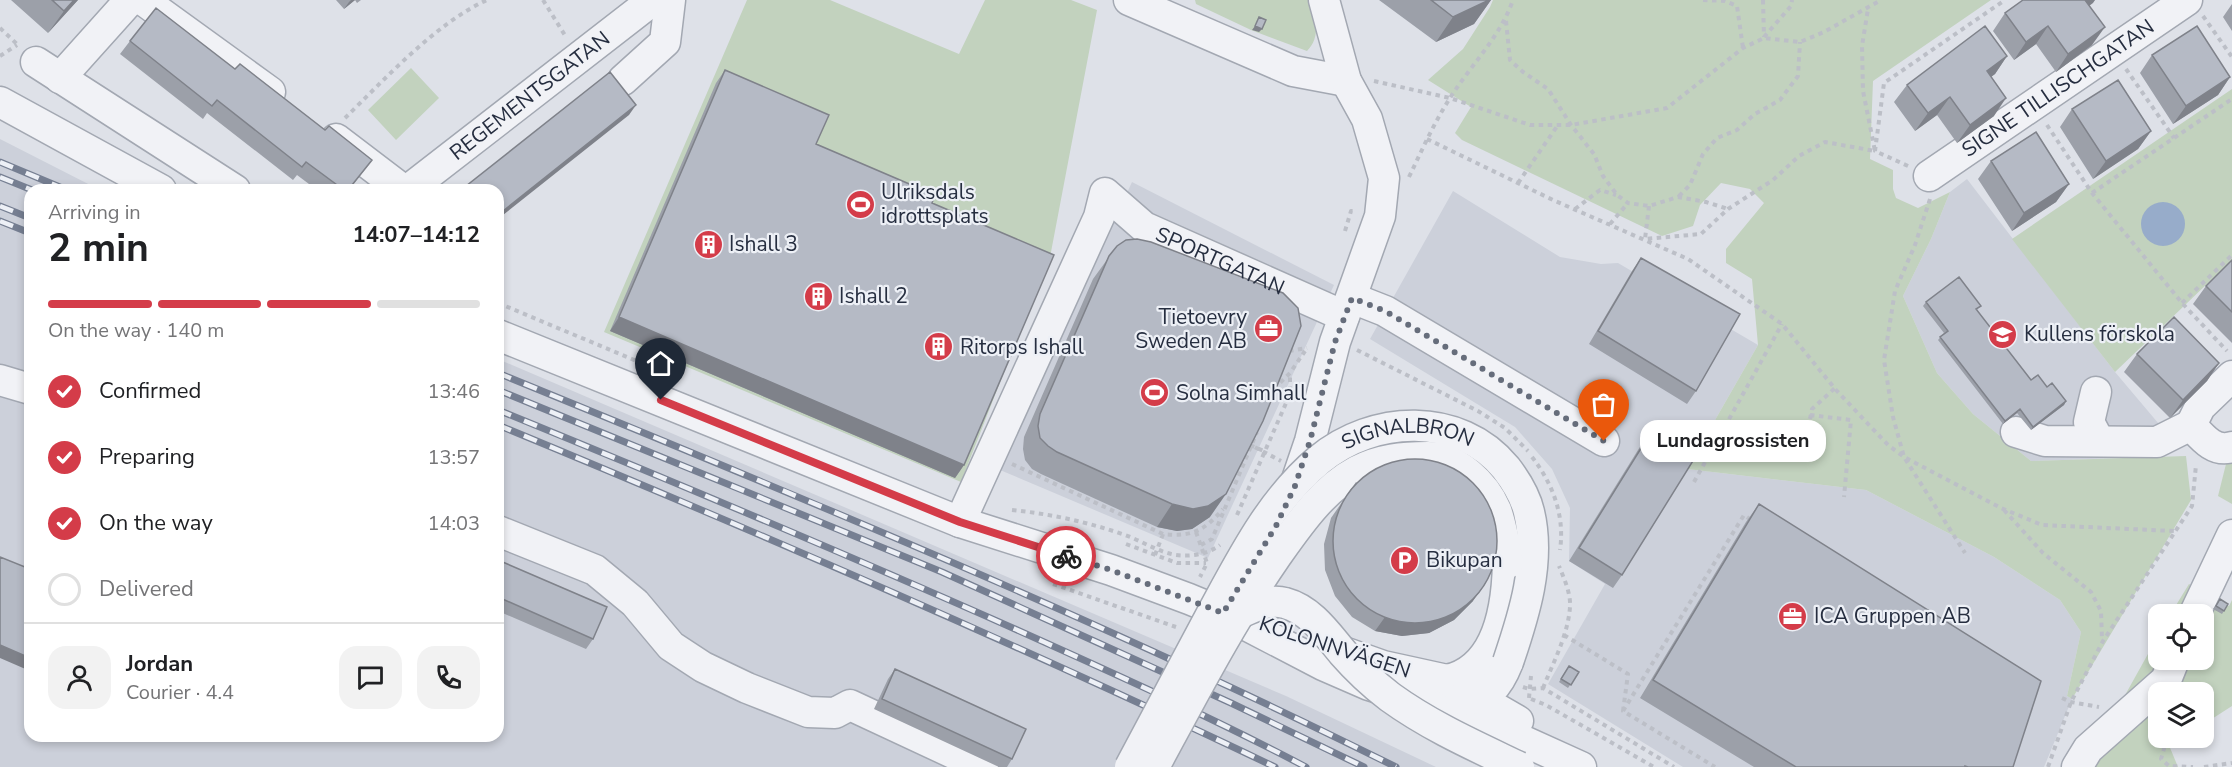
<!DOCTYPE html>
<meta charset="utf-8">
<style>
:root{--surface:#fff;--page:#f2f2f2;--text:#202124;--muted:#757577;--line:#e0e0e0;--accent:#d43c49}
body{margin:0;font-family:"Nunito Sans",sans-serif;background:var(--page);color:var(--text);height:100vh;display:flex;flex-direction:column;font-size:22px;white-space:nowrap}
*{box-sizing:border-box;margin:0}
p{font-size:20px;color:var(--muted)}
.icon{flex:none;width:33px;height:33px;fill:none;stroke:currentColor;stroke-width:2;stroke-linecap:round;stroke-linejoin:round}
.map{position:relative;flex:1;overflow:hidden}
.side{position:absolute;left:24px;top:184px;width:480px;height:558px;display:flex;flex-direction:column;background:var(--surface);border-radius:18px;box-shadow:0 3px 9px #0003}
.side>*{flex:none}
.controls{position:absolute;left:2148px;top:604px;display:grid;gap:12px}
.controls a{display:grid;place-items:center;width:66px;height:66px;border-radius:12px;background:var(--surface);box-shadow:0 3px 9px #0003;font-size:30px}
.pin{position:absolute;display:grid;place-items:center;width:51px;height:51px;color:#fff;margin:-62px -26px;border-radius:50% 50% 50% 0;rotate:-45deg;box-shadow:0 0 6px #0007}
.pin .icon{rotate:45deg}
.courier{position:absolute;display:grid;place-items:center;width:60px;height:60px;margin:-30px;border:4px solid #d43c49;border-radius:50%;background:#fff;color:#222;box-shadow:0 2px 8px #0007}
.bubble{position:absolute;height:42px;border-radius:18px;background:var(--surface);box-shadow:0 3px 9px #0003;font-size:20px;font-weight:700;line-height:42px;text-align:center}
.headline em{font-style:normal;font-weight:700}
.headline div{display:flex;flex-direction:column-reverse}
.headline{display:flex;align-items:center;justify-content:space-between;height:102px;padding:0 24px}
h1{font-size:39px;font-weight:700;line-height:45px}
.bar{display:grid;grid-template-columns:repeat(4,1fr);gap:9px 6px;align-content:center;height:72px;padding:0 24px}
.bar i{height:8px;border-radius:4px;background:var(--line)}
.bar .selected{background:var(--accent)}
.bar p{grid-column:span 4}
.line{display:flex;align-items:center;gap:15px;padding:0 24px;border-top:2px solid var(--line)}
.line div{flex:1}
.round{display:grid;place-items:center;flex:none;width:63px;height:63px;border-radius:18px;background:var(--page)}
ol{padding:0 24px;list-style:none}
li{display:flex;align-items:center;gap:18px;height:66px}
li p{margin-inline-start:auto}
li .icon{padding:6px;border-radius:50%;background:var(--accent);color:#fff;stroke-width:4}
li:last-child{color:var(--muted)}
li i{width:33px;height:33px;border:3px solid var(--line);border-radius:50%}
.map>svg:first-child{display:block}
</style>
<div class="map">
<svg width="2232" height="767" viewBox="0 0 2232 767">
<rect width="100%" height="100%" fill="#dee1e8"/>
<!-- built -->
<path fill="#ccd0da" d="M0,139l100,51h-70v546h468v-377l788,337 150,71h-1436z
M1967,179l148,193 49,58 -14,27 -119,4 -58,-47 -36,-41 -34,-77 28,-57 19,-47z
M1132,182l202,103 -126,273 -208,-88z
M1453,191l107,66 41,7 17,-1 140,82 -71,124 179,21 128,67 66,43 21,32 -14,64 5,3 -28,68h-361l-135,-83 57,-100 -36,-23 1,-53 -18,-39 -37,-42 -145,-88z"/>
<!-- green -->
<path fill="#c2d2be" d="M747,0h83l129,54 26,-54h86l26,10 -46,242 -90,230 -357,-150z
M1195,0h117c4,18 9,37 -5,51l-56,-21 -55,-26z
M1493,0h498l-118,81 -3,78 23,11v19l3,9 22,10 32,-16 -19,47 -28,57 34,77 36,41 58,47 155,-5 5,44 -119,199 -5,-3 14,-64 -21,-32 -66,-43 -128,-67 -179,-21 71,-124 -6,-66 -26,-16v-14l38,-46 -14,-14 -29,-6 -21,22 -7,21 -31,10 -200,-96 -7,-7 16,-26 -43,-27 35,-31 27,-42z
M411,68l28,30 -43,42 -28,-30z
M2232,89v171l-117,112 -103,-133z
M2232,460v44l-14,-8 8,-32z
M2189,584l40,22 3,-6v106l-28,18v-31h-46v45h8l12,29h-93l73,-131v24h46v-45h-34z"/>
<!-- water -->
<path fill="#97acca" d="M2141 224a22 22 0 1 1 44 0a22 22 0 1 1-44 0Z"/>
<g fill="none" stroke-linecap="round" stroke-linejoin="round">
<defs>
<g id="minor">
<path d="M143,0l127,92"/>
<path d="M1129,0l164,71 53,10"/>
<path d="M36,62l199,128"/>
<path d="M60,78l70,-78"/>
<path d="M623,80l42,-38 5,-42"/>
<path d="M0,102l161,88"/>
<path d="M336,139l67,51"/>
<path id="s1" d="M1929,176l258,-176"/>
<path id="s2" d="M408,190l245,-190"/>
<path d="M1352,298l33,13 219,130"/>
<path d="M498,335l462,187 151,48 78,29 34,14 100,52 46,20 104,33 108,49"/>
<path d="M0,380l30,9"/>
<path d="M2096,392l-7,30 10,19"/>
<path d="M2191,425l9,-18 32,-31"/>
<path d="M2191,425c11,12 23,28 41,22"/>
<path d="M2016,432l29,9 112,1 34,-17"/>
<path d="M1294,488l16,-47 25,-99 45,-126 4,-38 -17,-59 -21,-38 -22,-81"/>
<path id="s3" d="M960,522l139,-305 6,-24 39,34 200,89"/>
<path d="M498,531l97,39 40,33 36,43 32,21 44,21 61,24 27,1 15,-8 133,62"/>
<path d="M2194,615l38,-80"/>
<path d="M1335,649l48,17 64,14 71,41"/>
<path d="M1447,680c51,-11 60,-73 61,-117"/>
<path d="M1461,699c27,2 38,-14 47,-37"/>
<path d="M2077,767l11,-18 78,-69 8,-20"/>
</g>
</defs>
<!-- minor casing -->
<use href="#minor" stroke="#a3a8b2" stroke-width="33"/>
<!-- path -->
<path stroke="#bcbfc7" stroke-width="4" stroke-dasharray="4.5 4.5" stroke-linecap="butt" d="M543,0l23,37
M1703,0l22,1 12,5 6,42
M1763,0l1,37
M2203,16l29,41
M1506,21l4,39 13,12 25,17 23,36 23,29 9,22 14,19 11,8 21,3 29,-9 28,5 22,7
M0,28l19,18
M1764,37l27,-31 1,-6
M0,56l17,-11
M2126,69l48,69
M1374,81l76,17 80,27h41l96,-17 76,-60 21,-10 36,4 24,-10 57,-32
M345,118c40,-39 91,-95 142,-118
M2047,125l45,68 90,110 45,48
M1427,139l126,61 135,59 94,65 54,66 52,55 16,12 97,51 41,17 132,6
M1908,166l-33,-15 9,-68 121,-83
M1409,177c13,-27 25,-54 41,-79 21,-33 50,-61 63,-98
M1518,183l40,-58
M2092,193l140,-94
M1679,196l11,-11 13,-31 14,-16 20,-8 18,-16 25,-14 18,-24 2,-34
M1930,199l-15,46 -20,46 -11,69 9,57 11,40 61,96
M1649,206l-4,33 56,-5 27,-25 45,-29 26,-24 26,-14 50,9 -12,-60 -1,-45 6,-37
M1575,209l25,-19 16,5
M1610,224l18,-21
M1345,231l6,-20h4
M498,303l165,69
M2182,303l50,-48
M1357,350l121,61 27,17 23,23
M1289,351l18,-3
M1274,389l16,-16 15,-22
M1810,415l41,5 -7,77
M1810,419l2,-10 23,-21
M1250,445l16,7
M1532,457c21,27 33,59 28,93
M1012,464l151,70c29,3 41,-3 60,-25
M1694,482l88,-158
M1012,510c39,4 76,12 113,25 17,6 33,17 51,20 16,2 32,-1 44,-10
M2004,510l39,43 48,39 10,19 1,29
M1237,515l53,-121v-21
M1196,532l11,31 -7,14
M1126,544l51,19h29
M1201,545l11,-6 45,-107
M1155,555l8,-21
M1053,584l123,43
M1564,635l64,39 -5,37 92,56
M1523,687l6,2 14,-1 131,79
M1543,688c10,-25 25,-53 27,-81 1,-13 -6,-29 -11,-41
M1529,698l2,-22
M2062,698l9,4 28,5
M1531,699l15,6 108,62
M1623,711l121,-196 7,5
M2153,724l5,7
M2162,738l2,11 -3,10 8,7 24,1
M2048,767l23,-65 32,-61 89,-135 4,-41
M2204,767l28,-4"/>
<!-- minor -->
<use href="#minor" stroke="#f1f2f6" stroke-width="30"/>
<defs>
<path id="rail" d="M0,162l67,28
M0,177l32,13
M0,206l30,12
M0,221l30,12
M498,373c303,124 605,248 898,394
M498,390l444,182 289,131 133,64
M498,410c174,71 346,143 517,219 98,44 196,88 291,138
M498,425c262,108 522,220 777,342"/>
</defs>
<!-- rail casing -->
<use href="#rail" stroke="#767f92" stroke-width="7"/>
<!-- rail -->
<use href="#rail" stroke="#edf0f6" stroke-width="4.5" stroke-dasharray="14" stroke-linecap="butt"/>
<defs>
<g id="minor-bridge">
<path d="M1237,614c16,-6 31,-16 48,-11 26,7 42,31 58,50 14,16 30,31 47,44 40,29 85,49 129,70"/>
<path id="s4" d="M1130,767c27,-51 54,-101 81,-152 30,-55 59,-114 108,-155 54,-45 140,-49 187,8 10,13 19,27 23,44 12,50 -5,103 -21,150"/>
<path d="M1154,767c39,-72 76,-144 123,-212 22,-31 46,-66 80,-84 23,-12 46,-14 71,-14 29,0 57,27 68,53 6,17 9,35 12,53"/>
</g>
</defs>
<!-- minor-bridge casing -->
<use href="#minor-bridge" stroke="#a3a8b2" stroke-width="33" stroke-linecap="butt"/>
<!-- path-bridge -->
<path stroke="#bcbfc7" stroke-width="4" stroke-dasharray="4.5 4.5" stroke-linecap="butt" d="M1247,443l34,18"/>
<!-- minor-bridge -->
<use href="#minor-bridge" stroke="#f1f2f6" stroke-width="30"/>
</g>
<!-- wall -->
<path fill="#9ca0a9" d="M11,0h67l-30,33z
M336,0h25l-4,3 -2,-3 -11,9z
M1379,0h112l-17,24 -38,18z
M2023,0h72l-6,5 3,40 -36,27 -20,-28 -22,16 -21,-29 12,-18z
M2232,4v27l-9,-14z
M130,41l105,28 90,61 47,30 -23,30h-32l-20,-15 -4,5 -86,-67 -4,6 -83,-65z
M2152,55l78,22 -12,18 -45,29 -33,-51z
M2007,56l-12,18 -4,3 3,39 -37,27 -20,-28 -22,16 -21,-29 13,-17z
M725,70l91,74 116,59 32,262 -9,13 -345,-147 106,-248z
M2072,109l79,22 -13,18 -45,30 -33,-52z
M1991,161l78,23 -13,18 -44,29 -34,-52z
M1117,246l93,271 -18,12 -15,2 -20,-4 -116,-53 -9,-5 -7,-9 -2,-11 1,-12 69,-158z
M1641,258l55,133 -9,13 -98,-60 43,-73z
M2232,260v83l-39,-39 13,-18z
M1926,302l52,7 -1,1 54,70 16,7 19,14 -2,4 -33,25 -14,-17 -14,11 -65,-84 6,-7 -21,-27z
M2137,354l82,9 -12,18 -37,37 -46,-46z
M1653,429l-31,146 -9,13 -44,-27 74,-119z
M1356,482l117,119 -19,19 -25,13 -27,3 -27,-5 -23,-14 -17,-21 -10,-26 -1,-26 7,-26z
M1759,504l254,263h-259l-114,-69 106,-176z
M498,560l95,79 -7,10 -88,-38z
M2220,599l8,5 -6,10 -9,-5z
M1569,666l10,6 -11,16 -9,-6z
M895,669l117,90 -5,8h-8l-125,-58 14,-30z"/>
<!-- shaded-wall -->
<path fill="#7f828a" d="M74,0h4l-30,33 16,-22z
M351,0h4l-11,9 5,-7z
M1489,0h2l-17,24 -38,18 17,-25z
M2085,0h10l-2,3 -20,15z
M1255,26l7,3 -3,3 -7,-2z
M2048,26l-12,18 -22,16 12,-18z
M2105,27l-13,18 -36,27 12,-18z
M2007,56l-12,18 -21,15 13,-18z
M2230,77l-12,18 -45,29 13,-18z
M1950,97l-13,18 -22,16 13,-18z
M2006,98l-12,18 -37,27 13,-18z
M636,105l-7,10 -131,104v-4z
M2151,131l-13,18 -45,30 13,-18z
M2069,184l-13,18 -44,29 12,-18z
M619,317l345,148 -9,13 -345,-147z
M2219,363l-12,18 -37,37 13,-18z
M2066,401l-2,4 -33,25 2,-3z
M2020,409l-3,4 -14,11 2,-3z
M1226,494l-16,23 -18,12 -15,2 -20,-4 15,-23z
M1482,588l-9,13 -19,19 -25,13 -27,3 -27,-5 10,-14z
M0,645l30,13v13l-30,-13z"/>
<!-- building -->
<path fill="#b5bac5" stroke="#7f828a" stroke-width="1.5" d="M52,0h22l-10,11z
M1431,0h58l-36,17z
M2023,0h62l20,27 -37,27 -20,-28 -22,16 -21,-29z
M156,8l79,61 5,-5 85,66 4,-4 43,34 -24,30h-4l-38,-28 -4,5 -85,-67 -5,6 -82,-65z
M1259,17l7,3 -4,9 -7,-3z
M1985,26l22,30 -20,15 19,27 -36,27 -20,-28 -22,16 -21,-28z
M2197,26l33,51 -44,29 -34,-51z
M725,70l104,45 -13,29 119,51 -3,8 122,52 -90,210 -345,-148z
M610,72l26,33 -138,110v-25h-37z
M2118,80l33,51 -45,30 -34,-52z
M2036,132l33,52 -45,29 -33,-52z
M1137,239l14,3 132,51 15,15 3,18 -38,95 -37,73 -18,12 -15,3 -21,-5 -115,-52 -9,-6 -8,-8 -2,-12 2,-12 69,-158 8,-10 9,-6z
M1641,258l99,56 -44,77 -98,-60z
M2232,260v52l-26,-26z
M1959,277l22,29 -5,3 55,71 7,-5 9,12 5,-4 14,18 -33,26 -13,-18 -15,12 -65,-84 8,-6 -22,-29z
M2174,317l45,46 -36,37 -46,-46z
M1653,429l43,27 -74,119 -43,-27z
M1333 541a82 82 0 1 1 164 0a82 82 0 1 1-164 0Z
M1759,504l282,177 -28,86h-45l-3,-1v1h-169l-143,-87z
M0,557l30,12v89l-30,-13z
M498,560l109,47 -14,32 -95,-42z
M2220,599l8,5 -4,7 -8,-5z
M1569,666l10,6 -8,13 -10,-6z
M895,669l131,60 -14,30 -130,-60z"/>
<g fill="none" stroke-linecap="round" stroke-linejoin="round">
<!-- done -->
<path stroke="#666d7b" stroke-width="6" stroke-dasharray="0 10.8" d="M1066,556l45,14 112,43 53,-87 19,-40 15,-45 25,-99 17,-44 33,13 219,130"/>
<!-- route -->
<path stroke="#d43c49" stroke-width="8" d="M661,400l299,122 106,34"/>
</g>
<!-- icons -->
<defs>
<symbol id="stadium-disc" viewBox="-11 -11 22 22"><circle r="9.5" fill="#d43c49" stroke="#edf0f6"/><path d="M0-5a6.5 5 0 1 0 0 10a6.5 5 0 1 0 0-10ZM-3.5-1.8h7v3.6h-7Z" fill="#fff"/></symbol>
<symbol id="building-disc" viewBox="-11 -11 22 22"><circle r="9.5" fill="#d43c49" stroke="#edf0f6"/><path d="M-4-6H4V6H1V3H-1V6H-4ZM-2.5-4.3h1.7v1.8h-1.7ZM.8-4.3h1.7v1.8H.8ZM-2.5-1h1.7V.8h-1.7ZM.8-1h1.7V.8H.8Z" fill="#fff"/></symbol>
<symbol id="office-disc" viewBox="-11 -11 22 22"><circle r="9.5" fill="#d43c49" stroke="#edf0f6"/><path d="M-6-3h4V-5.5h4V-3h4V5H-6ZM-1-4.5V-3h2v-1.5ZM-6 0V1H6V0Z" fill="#fff"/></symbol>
<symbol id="school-disc" viewBox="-11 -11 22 22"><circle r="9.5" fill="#d43c49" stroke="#edf0f6"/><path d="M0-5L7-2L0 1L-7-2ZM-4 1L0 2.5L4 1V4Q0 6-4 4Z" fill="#fff"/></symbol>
<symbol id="parking-disc" viewBox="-11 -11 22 22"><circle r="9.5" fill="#d43c49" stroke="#edf0f6"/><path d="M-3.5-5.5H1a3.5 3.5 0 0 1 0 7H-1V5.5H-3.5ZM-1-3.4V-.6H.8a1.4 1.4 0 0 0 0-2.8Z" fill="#fff"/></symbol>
</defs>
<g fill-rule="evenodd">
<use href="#stadium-disc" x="844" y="188" width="33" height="33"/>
<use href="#building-disc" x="692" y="228" width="33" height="33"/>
<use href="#building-disc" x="802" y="280" width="33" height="33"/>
<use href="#office-disc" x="1252" y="312" width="33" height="33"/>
<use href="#school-disc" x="1986" y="318" width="33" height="33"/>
<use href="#building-disc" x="922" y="330" width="33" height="33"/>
<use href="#stadium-disc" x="1138" y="376" width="33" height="33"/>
<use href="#parking-disc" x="1388" y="544" width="33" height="33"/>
<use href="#office-disc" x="1776" y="600" width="33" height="33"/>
</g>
<g text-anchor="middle" stroke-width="4.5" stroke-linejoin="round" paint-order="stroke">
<!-- street labels -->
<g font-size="21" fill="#262e40" stroke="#edf0f6">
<text dy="7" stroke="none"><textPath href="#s1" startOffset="156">SIGNE TILLISCHGATAN</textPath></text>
<text dy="7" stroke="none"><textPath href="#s2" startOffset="154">REGEMENTSGATAN</textPath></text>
<text dy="7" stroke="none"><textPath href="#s3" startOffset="495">SPORTGATAN</textPath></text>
<text dy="7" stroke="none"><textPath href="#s4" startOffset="459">SIGNALBRON</textPath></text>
<text transform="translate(1335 647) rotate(18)" y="7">KOLONNVÄGEN</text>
</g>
<!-- poi labels -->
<g font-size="21" fill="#262e40" stroke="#edf0f6" text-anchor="start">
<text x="881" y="199">Ulriksdals<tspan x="881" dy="24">idrottsplats</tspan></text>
<text x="729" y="251">Ishall 3</text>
<text x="839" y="303">Ishall 2</text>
<text x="1247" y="324" text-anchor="end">Tietoevry<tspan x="1247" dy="24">Sweden AB</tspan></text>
<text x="2024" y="341">Kullens förskola</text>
<text x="960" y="354">Ritorps Ishall</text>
<text x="1176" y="400">Solna Simhall</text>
<text x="1426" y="567">Bikupan</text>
<text x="1814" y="623">ICA Gruppen AB</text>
</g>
</g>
</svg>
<div class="controls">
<a><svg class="icon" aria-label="locate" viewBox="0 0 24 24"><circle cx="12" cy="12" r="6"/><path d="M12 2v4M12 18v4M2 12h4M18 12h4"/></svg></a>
<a><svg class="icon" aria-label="layers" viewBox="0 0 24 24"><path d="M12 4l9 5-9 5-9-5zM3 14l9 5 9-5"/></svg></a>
</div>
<div class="pin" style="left:1604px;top:441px;background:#ea580c"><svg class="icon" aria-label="bag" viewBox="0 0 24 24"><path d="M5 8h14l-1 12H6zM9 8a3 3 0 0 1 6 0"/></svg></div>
<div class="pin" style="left:661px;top:400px;background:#1f2937"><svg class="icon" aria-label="home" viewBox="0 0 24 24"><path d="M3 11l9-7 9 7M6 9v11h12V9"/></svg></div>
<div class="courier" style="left:1066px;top:556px"><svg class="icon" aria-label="bike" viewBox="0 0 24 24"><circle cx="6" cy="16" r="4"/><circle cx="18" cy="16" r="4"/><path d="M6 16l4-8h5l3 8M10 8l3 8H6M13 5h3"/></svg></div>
<div class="bubble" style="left:1640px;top:420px;width:186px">Lundagrossisten</div>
<section class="side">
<div class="headline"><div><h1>2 min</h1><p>Arriving in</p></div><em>14:07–14:12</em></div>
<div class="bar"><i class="selected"></i><i class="selected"></i><i class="selected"></i><i></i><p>On the way · 140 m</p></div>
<ol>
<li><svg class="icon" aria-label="check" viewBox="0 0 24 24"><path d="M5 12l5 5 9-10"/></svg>Confirmed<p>13:46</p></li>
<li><svg class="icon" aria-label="check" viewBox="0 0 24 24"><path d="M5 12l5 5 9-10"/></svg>Preparing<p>13:57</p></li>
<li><svg class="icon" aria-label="check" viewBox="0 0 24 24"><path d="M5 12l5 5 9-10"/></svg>On the way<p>14:03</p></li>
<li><i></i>Delivered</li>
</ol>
<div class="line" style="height:108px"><a class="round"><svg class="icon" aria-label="person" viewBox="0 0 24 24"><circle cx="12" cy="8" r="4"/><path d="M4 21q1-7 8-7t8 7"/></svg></a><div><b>Jordan</b><p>Courier · 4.4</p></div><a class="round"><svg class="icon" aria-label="chat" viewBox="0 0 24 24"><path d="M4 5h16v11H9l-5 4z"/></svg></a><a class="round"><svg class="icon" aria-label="phone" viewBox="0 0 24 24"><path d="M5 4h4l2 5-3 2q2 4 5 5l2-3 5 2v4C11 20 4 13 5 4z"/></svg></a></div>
</section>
</div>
